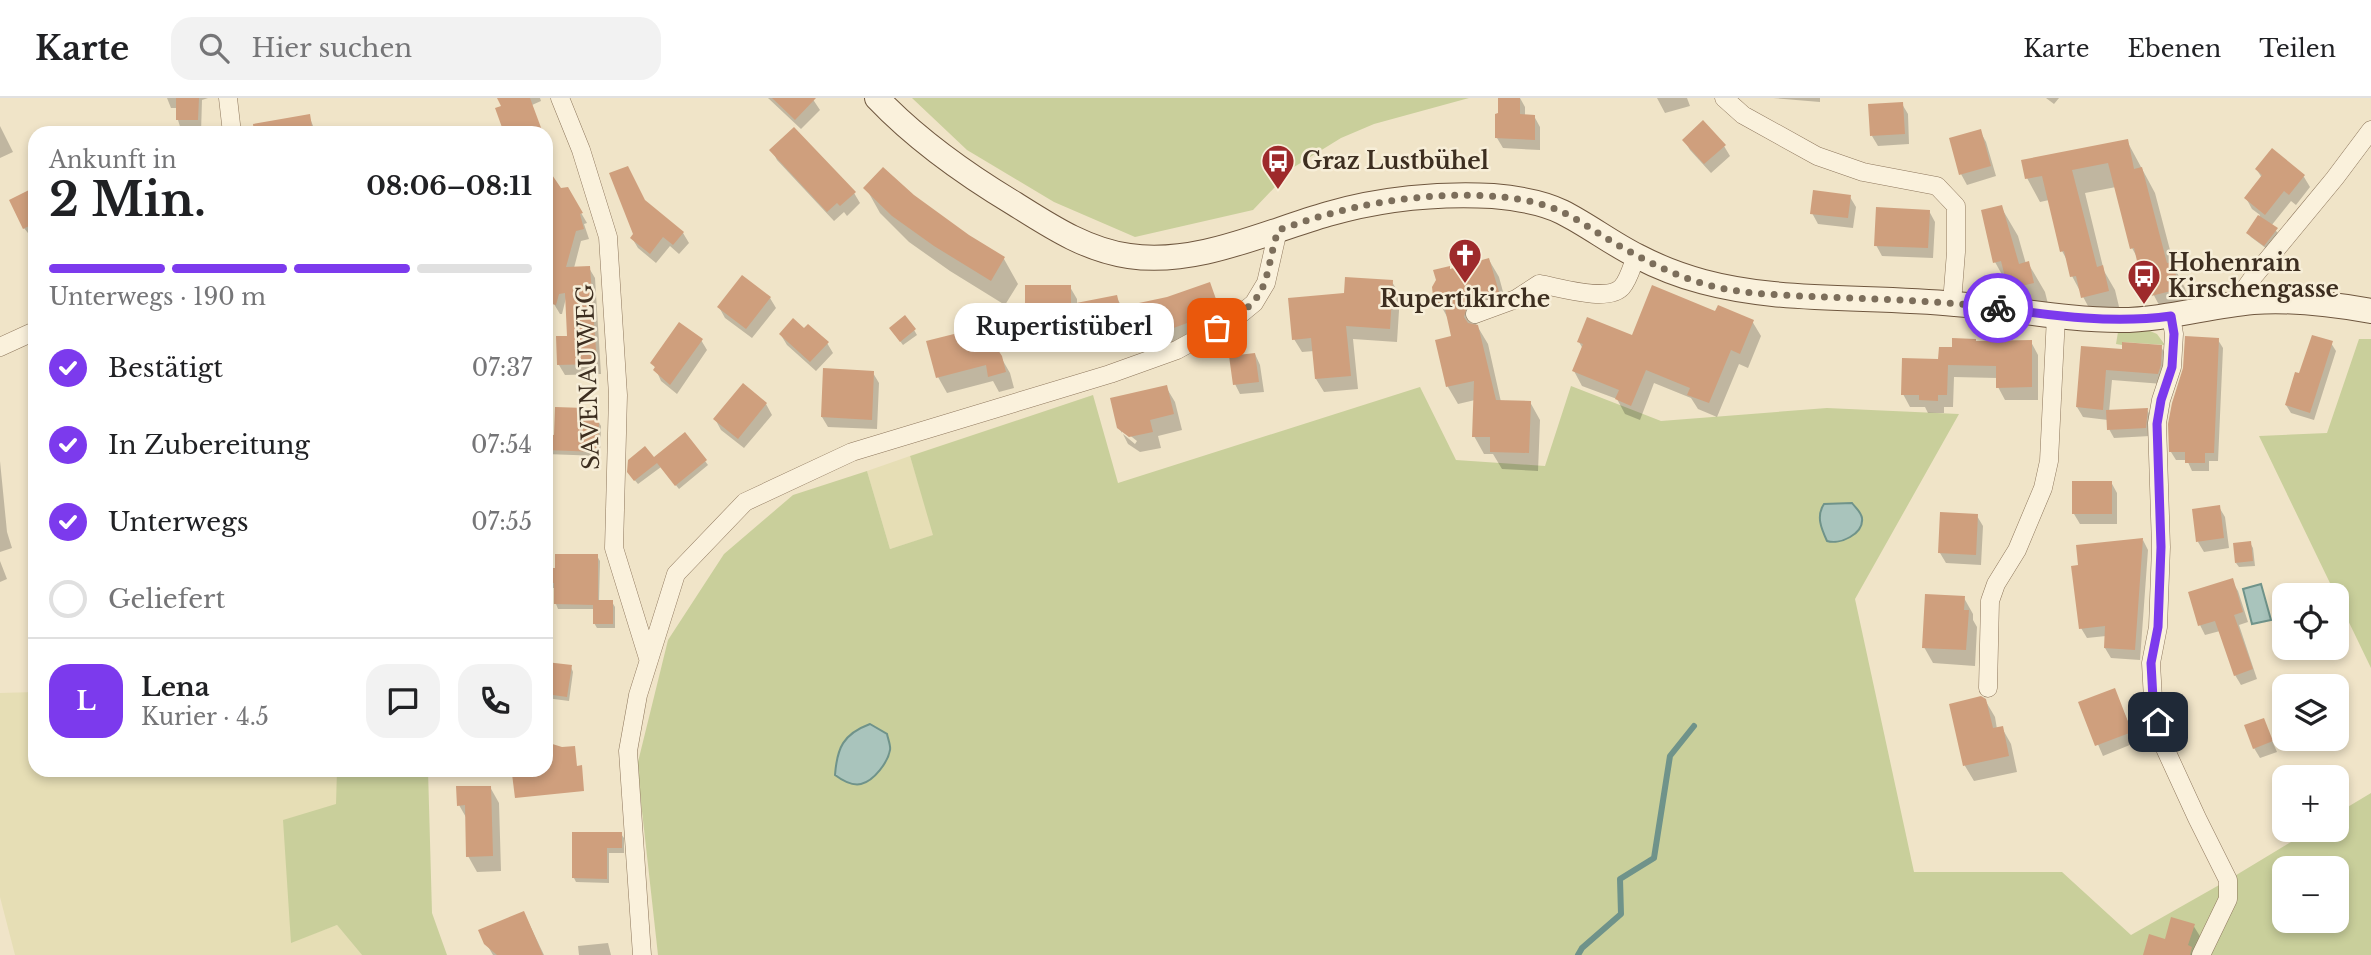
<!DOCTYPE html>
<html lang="de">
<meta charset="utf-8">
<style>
:root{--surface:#fff;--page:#f2f2f2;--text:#202124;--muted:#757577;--line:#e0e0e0;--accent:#7c3aed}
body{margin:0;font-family:"Libre Baskerville",serif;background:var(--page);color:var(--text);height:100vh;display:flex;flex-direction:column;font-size:26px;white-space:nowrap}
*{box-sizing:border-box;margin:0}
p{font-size:23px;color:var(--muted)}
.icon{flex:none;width:38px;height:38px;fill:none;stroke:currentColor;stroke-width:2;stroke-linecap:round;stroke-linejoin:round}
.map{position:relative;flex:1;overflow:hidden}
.panel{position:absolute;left:28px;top:28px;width:525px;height:651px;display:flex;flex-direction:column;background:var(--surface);border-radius:21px;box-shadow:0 4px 10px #0003}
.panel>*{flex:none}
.buttons{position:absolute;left:2272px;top:485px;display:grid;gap:14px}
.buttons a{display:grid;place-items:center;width:77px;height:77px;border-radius:14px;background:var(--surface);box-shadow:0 4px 10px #0003;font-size:35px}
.pin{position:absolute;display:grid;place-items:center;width:60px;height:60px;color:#fff;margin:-30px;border-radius:14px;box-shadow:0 4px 10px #0006}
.courier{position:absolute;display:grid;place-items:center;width:70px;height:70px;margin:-35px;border:5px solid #7c3aed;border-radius:50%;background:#fff;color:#222;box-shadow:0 2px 9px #0007}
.bubble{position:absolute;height:49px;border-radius:21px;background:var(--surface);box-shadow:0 4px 10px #0003;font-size:23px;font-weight:700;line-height:49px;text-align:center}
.overview em{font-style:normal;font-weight:700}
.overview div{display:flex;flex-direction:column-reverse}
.overview{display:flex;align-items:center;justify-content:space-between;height:119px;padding:0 21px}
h1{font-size:46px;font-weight:700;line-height:52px}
.bar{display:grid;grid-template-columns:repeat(4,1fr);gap:10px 7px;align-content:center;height:84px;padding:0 21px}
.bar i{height:9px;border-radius:5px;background:var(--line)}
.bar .current{background:var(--accent)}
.bar p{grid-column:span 4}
.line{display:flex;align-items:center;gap:18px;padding:0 21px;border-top:2px solid var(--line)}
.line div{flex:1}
.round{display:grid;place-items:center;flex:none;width:74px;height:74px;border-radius:21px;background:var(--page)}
ol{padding:0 21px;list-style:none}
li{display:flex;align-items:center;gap:21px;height:77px}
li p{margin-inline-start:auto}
li .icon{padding:7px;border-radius:50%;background:var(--accent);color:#fff;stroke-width:4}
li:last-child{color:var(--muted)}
li i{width:38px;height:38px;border:4px solid var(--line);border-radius:50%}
header{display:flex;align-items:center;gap:42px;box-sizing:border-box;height:98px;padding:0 35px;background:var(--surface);border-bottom:2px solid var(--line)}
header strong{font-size:33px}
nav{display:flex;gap:38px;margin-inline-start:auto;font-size:24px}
.search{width:490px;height:63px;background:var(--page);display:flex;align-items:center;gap:18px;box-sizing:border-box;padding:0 24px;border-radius:21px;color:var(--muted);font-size:26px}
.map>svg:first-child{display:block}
</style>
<header>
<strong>Karte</strong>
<div class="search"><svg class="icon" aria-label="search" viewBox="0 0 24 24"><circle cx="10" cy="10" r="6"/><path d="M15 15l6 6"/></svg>Hier suchen</div>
<nav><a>Karte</a><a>Ebenen</a><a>Teilen</a></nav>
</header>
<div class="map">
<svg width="2371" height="857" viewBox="0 0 2371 857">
<rect width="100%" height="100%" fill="#f0e4c8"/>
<!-- farmland -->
<path fill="#e6deb5" d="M910,358l24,79 -44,14 -23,-78z
M35,594v78h302v34l-46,138 46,-17 25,30h-347l-15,-58v-204z"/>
<!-- green -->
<path fill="#c9cf9b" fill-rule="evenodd" d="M912,0h557l-95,26 -33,14 -47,29 -41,43 -118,27 -81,-35 -87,-52z
M2150,233l7,3 8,11 -42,-3 -1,3 -6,-1 2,-12z
M2359,241h12v329l-112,-232 68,-3z
M1571,288l90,35 166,-13 132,6 -104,185 59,273h148l69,63 97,-55 83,-50h25v-16l35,-21v162h-1713l-21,-189 31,-126 56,-86 69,-59 74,-24 23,78 43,-14 -23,-79 183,-61 25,88 302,-96 36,73 89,6zM2284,770h52v52h-52z
M337,672h91l4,143 15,42h-85l-25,-30 -46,18 -8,-123 53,-16z"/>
<!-- water -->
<path fill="#a9c4bc" stroke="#6f938a" stroke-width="2" d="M1852,405c4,5 9,9 10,15 2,16 -22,27 -35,23 -6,-13 -11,-25 -3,-37z
M2261,486l10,36 -19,4 -9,-35z
M870,626l17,10c1,5 4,12 3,16 -2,12 -16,31 -29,34 -9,2 -18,-3 -26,-9 2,-27 8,-41 35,-51z"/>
<!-- shadow -->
<path fill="#0003" d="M167,0h41l-6,2 -1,33h-19l-4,-13v-12h-7z
M508,0h32l1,3 -9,4 10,28h-36l-3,-26z
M768,0h44l8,12 -19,19z
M1500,0h20l5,9v9h9l6,11v23l-37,-2 -6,-10z
M1657,0h30l3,8 -25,7z
M1773,0h47v4z
M2046,0h13l-5,6z
M1902,6l6,10 1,30 -31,2 -6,-10z
M309,18l7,17h-40z
M0,28l13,26 -13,6z
M1980,33l6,11 10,34 -29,9 -6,-11z
M1684,42l40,6 6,10 -19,17 -21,-23z
M2127,43l28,52 20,76 10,19 7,24 -26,6 -24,-45 -4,-14 -6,-11 -16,-61 -31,6 19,78 11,19 6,25 -25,6 -24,-45 -4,-14 -6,-11 -13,-51 -9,2 -13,-24z
M546,45l4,12 -4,2z
M772,52l82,43 6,10 -13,13 -3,-4 -10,9 -57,-61z
M2272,53l32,26 6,10 -14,18 -5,-4 -20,25 8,8 -12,15 -16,-12 -3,-4 12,-18 -8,-6 -6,-11 16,-20 -5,-8z
M546,87l14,5 7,-1 20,34 -3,1 5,15 -8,2 -7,27h15l6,10 6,96 -36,1 -6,-10 9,-27 -2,-40 -4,16h-2l-6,-10 -2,-56h-6z
M866,90l102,49 36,22 14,25 -13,21 -55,-34 -41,-29 -29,-29z
M1850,99l6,10 -3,21 -35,-4 -6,-11z
M12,102l23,4v38l-11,-14z
M645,104l38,31 6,10 -10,11 -9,-8 -14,17 -18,-15 -6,-10z
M2001,109l17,29 8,28 2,-1 17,29 5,20 -24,6 -31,-56z
M1929,113l6,11 -2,36 -51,-2 -6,-11z
M1489,162l10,17 9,33 -32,14 12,20 13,58h29l10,18 -2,51 -36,-2 -9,-15h-9l-10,-18 1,-36 -17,4 -10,-17 -11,-46 17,-4 -4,-15 -15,-27 15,-24z
M1392,184l8,13 -3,47 -44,-3 5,50 -34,3 -8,-13 -2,-28 -12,1 -8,-13 52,-45z
M1209,186l14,31 -4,1 4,9 -55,20 -24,5 -2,-3 -9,2 -8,-16 -37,5v8h-26l-7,-15h-21l-8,-13 44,-31 7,12v6l39,-8 7,11 44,-9z
M770,200l6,10 -24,30 -27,-20 -6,-11z
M993,209l9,16 5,21 -12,3 15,26 4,15 -15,4 -6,-11 -46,12 -9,-16 46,-49z
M1716,215l36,8 9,15 -13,32 -9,-4 -22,53 -19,-8 -7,-11 -37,-15 -14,37 -15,-6 -8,-15 -35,-13 -8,-15 9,-22 -4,-7 54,-5z
M914,232l3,5 -14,10 -9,-12z
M805,233l22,12 6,10 -17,18 -29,-26 -6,-10z
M701,242l6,10 -30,44 -16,-13 -8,-18z
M2218,242l5,8 -5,113h-9v10h-17l-5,-11h-11l-5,-8z
M1976,244h55l7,13v45h-33l-7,-13 -1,-9 -43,-1 -1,30h-9v6h-16l-3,-6h-15l-7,-13 51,-45z
M2331,245l5,8 -22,69 -23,-7 -5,-8 14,-30z
M2161,249l6,10 -4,27 -51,-4 -3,32 38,-2 5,8 -2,18 -36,2 -5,-9 -1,-9 -25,-3 -6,-10 6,-59 40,3z
M1255,256l5,11 4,27 -24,2 -5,-10z
M873,275l6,10 -2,46 -49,-2 -6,-10z
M1166,289l9,15 7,28 -24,6 3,12 -21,4 -12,-8 -5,-10 12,10 2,-3 -15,-12v4l-3,-6z
M766,306l6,11 -28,33 -23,-18 -6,-11z
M584,312l2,10 12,1 3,5 -1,30 -54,-2v-18h10z
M654,362l51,1 3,4 -29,24 -18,-22 -23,17 -6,-7z
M0,363l7,71 5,16 -12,4z
M2111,384l6,11v31h-37l-6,-10z
M2219,409l6,10 4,31 -25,4 -6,-10z
M1977,418l6,10 -2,39 -35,-2 -6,-10z
M2143,442l5,10 -8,110 -29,-2 -6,-10 1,-12 -19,2 -6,-10z
M2250,445l3,5 2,18 -16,1 -3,-4z
M597,458l3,5 -1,41h13l3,5v21h-18l-3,-5v-14h-36l-2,-5v-16h-7l-2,-5 10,-14z
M0,463l7,18 -7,3z
M2232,483l6,10 10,31 -9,3 18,54 -16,6 -6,-10 -15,-44 -15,4 -5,-10z
M1964,500l9,16v6l4,7 -2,39 -42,-3 -9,-16z
M546,566l25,3 2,5 -4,29 -23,-3z
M2114,592l23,52 -34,14 -23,-53z
M1985,602l10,17 2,12 5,-1 9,16 6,28 -43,9 -9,-15 -14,-61z
M2263,622l14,32 -17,6 -6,-10z
M490,689l9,16 2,68 -24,1 -9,-16 -1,-37 -8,-14z
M621,736l3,4v15h-15v30l-33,-1 -2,-4z
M524,815l20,42h-51l-7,-12z
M2193,827l10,16 -5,14h-53z
M608,845l3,12h-32l-1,-9z"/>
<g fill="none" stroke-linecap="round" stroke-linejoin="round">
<!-- stream -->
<path stroke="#6f938a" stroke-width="6" d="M1578,857l4,-7 39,-34 -1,-35 34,-21 16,-102 24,-30"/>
</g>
<!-- building -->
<path fill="#cf9f7d" d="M176,0h23l-1,22h-22z
M497,0h33l13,35h-39l-9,-25 6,-2z
M772,0h44l-21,22z
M1498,0h22v16l15,1v25l-40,-2v-24l3,-1z
M1903,4l2,32 -35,2 -2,-32z
M310,16l3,19h-59l-1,-9z
M1703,22l23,25 -22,19 -22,-24z
M794,29l62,65 -16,14 -3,-3 -10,9 -58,-62z
M1981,31l10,37 -32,9 -10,-37z
M2128,41l6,30 8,-2 25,96 6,-1 6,27 -28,7 -6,-23 -5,1 -6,-26 -4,1 -22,-86 -36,7 25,97 6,-2 6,26 -28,7 -5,-22 -6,1 -6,-26 -4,1 -18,-76 -17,3 -4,-19z
M2272,50l33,27 -16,20 -5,-4 -19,24 -21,-17 18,-23 -7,-6z
M546,68l15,22 7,-1 15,26 -3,1 4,15 -8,2 -10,36 24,-1 7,98 -40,1 -1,-29h11l-2,-43 -6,1 -3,11 -4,-1 -2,-66h-4z
M628,68l17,34 39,32 -11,13 -10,-8 -13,17 -20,-16 3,-4 -24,-61z
M883,69l31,28 55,40 36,22 -14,24 -57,-35 -42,-30 -29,-28z
M29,92l6,13v20l-12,6 -14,-29z
M1813,92l38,5 -3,23 -38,-4z
M2002,107l17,59 10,-3 5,22 -26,6 -7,-28 -8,2 -12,-53z
M1876,109l54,3 -2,38 -54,-2z
M2258,117l20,13 -14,18 -18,-13z
M1489,160l10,34 -32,14 -3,11 4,6 10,2 18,75 35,1 -2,52 -39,-1v-15h-18l2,-56 -28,6 -11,-47 16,-4 -6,-27 -7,-5 -5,-8 -1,-9 4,-7 -3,-10 17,-4v3z
M742,177l29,22 -25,32 -29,-22z
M1345,179l48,3 -3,49 -44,-3 5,50 -36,3 -4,-41 -19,2 -4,-42 56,-5z
M1210,184l7,20 -3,1 3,9 -57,21 -25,5 -1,-3 -10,2 -4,-17 -38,6v8h-29v-15h-28v-34h46v19l46,-9 3,12 47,-10z
M1652,187l63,26 3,-6 36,15 -14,34 -9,-4 -22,53 -22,-8 3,-7 -44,-18 -15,36 -16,-7 4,-9 -47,-19 11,-27 -6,-2 10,-25 45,18z
M994,207l5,23 -13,4 16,24 4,16 -18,5 -2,-12 -50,13 -10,-37 56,-14 -5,-18z
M905,217l11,14 -16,13 -11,-14z
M793,220l11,10 4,-4 21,18 -19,20 -31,-28z
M679,224l24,17 -33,46 -17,-15 2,-3 -5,-4z
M2312,237l21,6 -23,72 -25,-8 10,-33 4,1z
M2185,238l34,2 -5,115h-9v10h-20v-11h-16l-1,-28 4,-21 11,-35z
M1952,240l24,1v2l56,-1v47l-36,1v-22l-48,-1 -1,30h-9v6l-19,-1v-5h-18l1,-37 36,1 1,-12h13z
M2122,244l40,3 -1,20 -3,9 -52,-4 -3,40 -27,-3 5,-61 41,3z
M1255,255l4,29 -26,3 -4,-29z
M823,270l51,3 -2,49 -51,-3z
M743,285l24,20 -29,36 -25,-20z
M1167,287l7,29 -24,6 3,12 -24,5 -12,-9 -7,-30z
M555,309l30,1 -1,11h15l-1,33 -52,-2v-16l8,1z
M2148,310l-2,20 -39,2 -1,-20z
M685,334l22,28 -32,26 -18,-23 -23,18 -7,-9 1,-12 17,-14 9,11z
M2072,383h40v33h-40z
M2220,407l4,33 -28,4 -4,-33z
M1940,414l38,2 -2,41 -38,-2z
M2143,440l-8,112 -31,-2 1,-22 -26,3 -8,-63 7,-1 -2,-20z
M2251,443l2,20 -18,2 -2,-20z
M555,456h43v46h15v24h-20v-19l-39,-1v-21h-8v-15h9z
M2233,480l10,34 -9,3 19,54 -19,7 -19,-55 -17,5 -10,-34z
M1925,496l40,2 -1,14h5l-3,40 -44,-2z
M546,564l26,3 -5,32 -21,-3z
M2115,590l17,44 -37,14 -17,-44z
M1981,598l5,3 7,29 10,-2 6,30 -46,10 -14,-62z
M2264,620l9,23 -20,8 -9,-24z
M546,644l16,5 13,-1 2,20 5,-1 2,26 -69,7 -3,-24 10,-1 -1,-3h25z
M456,688h35l2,70 -27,1 -1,-52 -8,1z
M572,734h50v16h-15v31l-35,-1z
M524,813l19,44h-46l-13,-11 -6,-14z
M2171,819l24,7 -7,21 4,2 -2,8h-47l6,-21 16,5z"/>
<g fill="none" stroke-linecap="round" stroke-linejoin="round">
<defs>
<path id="minor" d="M228,0l4,35
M560,0l21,52 27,87 10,158 -4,153 34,110
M1724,0l19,17 74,41 46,16 74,14 19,20v46l-4,51
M2238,207l6,-15 10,-14 81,-98 36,-48
M1475,216l41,-15 23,-15c19,3 69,19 83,3 7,-8 10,-21 14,-31
M2171,218l3,18 -2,33 -11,33 -4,23 4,124 -3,80 -7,36 2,36 10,45 34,74 31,62v19l-27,56
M0,249l35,-16
M1988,590l2,-87 6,-17 21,-34 26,-62 6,-27 7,-145
M642,857l-14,-204 10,-56 38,-121 69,-72 107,-50 258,-78 67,-24 60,-33 17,-14 12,-20 12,-53"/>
<path id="secondary" d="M877,0c40,42 88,76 138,106 35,22 71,46 114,52 68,10 136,-24 199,-42 52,-15 111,-21 165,-18 22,2 49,6 69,16 26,13 49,31 75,44 44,23 87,33 136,38 60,6 121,4 182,10 55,4 109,16 165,16 45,0 88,-14 133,-18 40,-3 79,2 118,9"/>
</defs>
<!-- minor casing -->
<use href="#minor" stroke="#8d765c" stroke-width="19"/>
<!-- secondary casing -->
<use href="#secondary" stroke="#6f573f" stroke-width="26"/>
<!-- minor -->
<use href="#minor" stroke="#faf1dc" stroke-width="18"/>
<!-- secondary -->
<use href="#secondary" stroke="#faf1dc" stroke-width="24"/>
</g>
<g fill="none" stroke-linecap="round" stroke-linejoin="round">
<!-- done -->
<path stroke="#7c6e5b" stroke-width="7" stroke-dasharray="0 12.6" d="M1217,230c56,-31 45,-44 61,-98 17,-5 34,-12 51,-16 62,-18 171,-30 231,-3 14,6 28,16 41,24 35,21 71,41 111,51 36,9 75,9 111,11 59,2 117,4 175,11"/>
<!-- route -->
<path stroke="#7c3aed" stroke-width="9" d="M1998,210c58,8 115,16 173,8l3,18 -2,33 -11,33 -4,24 4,123 -3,80 -7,36 2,36 5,23"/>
</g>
<!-- icons -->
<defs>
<symbol id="bus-pin" viewBox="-11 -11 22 30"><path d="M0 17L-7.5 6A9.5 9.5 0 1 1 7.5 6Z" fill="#9e2a2b" stroke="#f7eed8"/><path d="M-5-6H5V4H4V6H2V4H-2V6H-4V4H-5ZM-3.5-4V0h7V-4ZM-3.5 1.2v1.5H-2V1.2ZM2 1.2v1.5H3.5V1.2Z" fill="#fff"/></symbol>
<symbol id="church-pin" viewBox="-11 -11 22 30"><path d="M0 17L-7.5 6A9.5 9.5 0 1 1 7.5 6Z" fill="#9e2a2b" stroke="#f7eed8"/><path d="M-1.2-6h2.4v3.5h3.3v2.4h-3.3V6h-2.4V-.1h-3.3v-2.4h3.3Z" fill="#fff"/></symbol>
</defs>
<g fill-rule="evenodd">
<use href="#bus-pin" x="1259" y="44" width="38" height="52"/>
<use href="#church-pin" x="1446" y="138" width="38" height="52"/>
<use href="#bus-pin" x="2125" y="159" width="38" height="52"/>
</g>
<g text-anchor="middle" stroke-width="5" stroke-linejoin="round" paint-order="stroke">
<!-- poi labels -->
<g font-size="23" font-weight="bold" fill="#3d2e20" stroke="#f7eed8" text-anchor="start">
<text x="1302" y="71">Graz Lustbühel</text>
<text x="2168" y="173">Hohenrain<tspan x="2168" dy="26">Kirschengasse</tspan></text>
<text x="1465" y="209" text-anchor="middle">Rupertikirche</text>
</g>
<!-- street labels -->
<g font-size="23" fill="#3d2e20" stroke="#f7eed8">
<text transform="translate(588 279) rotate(-92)" y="8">SAVENAUWEG</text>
</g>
</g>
</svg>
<div class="buttons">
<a><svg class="icon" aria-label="locate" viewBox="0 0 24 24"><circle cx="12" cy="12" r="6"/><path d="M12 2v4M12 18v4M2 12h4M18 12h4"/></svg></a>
<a><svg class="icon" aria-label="layers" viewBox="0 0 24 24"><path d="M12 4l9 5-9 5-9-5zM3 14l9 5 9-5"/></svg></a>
<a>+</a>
<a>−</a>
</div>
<div class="pin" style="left:1217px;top:230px;background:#ea580c"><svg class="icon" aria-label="bag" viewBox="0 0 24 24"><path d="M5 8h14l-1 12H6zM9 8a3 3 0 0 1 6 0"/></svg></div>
<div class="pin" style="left:2158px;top:624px;background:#1f2937"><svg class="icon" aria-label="home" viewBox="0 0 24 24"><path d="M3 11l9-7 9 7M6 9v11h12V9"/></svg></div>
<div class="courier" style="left:1998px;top:210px"><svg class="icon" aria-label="bike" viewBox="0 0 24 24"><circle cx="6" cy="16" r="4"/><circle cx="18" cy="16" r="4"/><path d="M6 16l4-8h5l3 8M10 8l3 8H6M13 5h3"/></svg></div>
<div class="bubble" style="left:954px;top:205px;width:220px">Rupertistüberl</div>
<section class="panel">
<div class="overview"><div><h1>2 Min.</h1><p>Ankunft in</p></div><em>08:06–08:11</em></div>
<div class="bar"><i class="current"></i><i class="current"></i><i class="current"></i><i></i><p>Unterwegs · 190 m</p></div>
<ol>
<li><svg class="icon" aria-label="check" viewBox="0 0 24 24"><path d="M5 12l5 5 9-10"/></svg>Bestätigt<p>07:37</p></li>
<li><svg class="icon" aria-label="check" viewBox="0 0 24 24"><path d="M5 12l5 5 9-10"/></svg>In Zubereitung<p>07:54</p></li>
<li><svg class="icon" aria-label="check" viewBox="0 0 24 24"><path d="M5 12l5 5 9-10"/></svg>Unterwegs<p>07:55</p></li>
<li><i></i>Geliefert</li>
</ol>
<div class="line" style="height:126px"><b class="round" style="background:var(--accent);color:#fff">L</b><div><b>Lena</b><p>Kurier · 4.5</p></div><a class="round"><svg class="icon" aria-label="chat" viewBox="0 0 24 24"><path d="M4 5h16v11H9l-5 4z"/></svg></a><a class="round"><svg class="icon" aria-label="phone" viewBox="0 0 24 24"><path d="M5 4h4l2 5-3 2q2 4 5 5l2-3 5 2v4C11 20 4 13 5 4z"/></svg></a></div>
</section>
</div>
